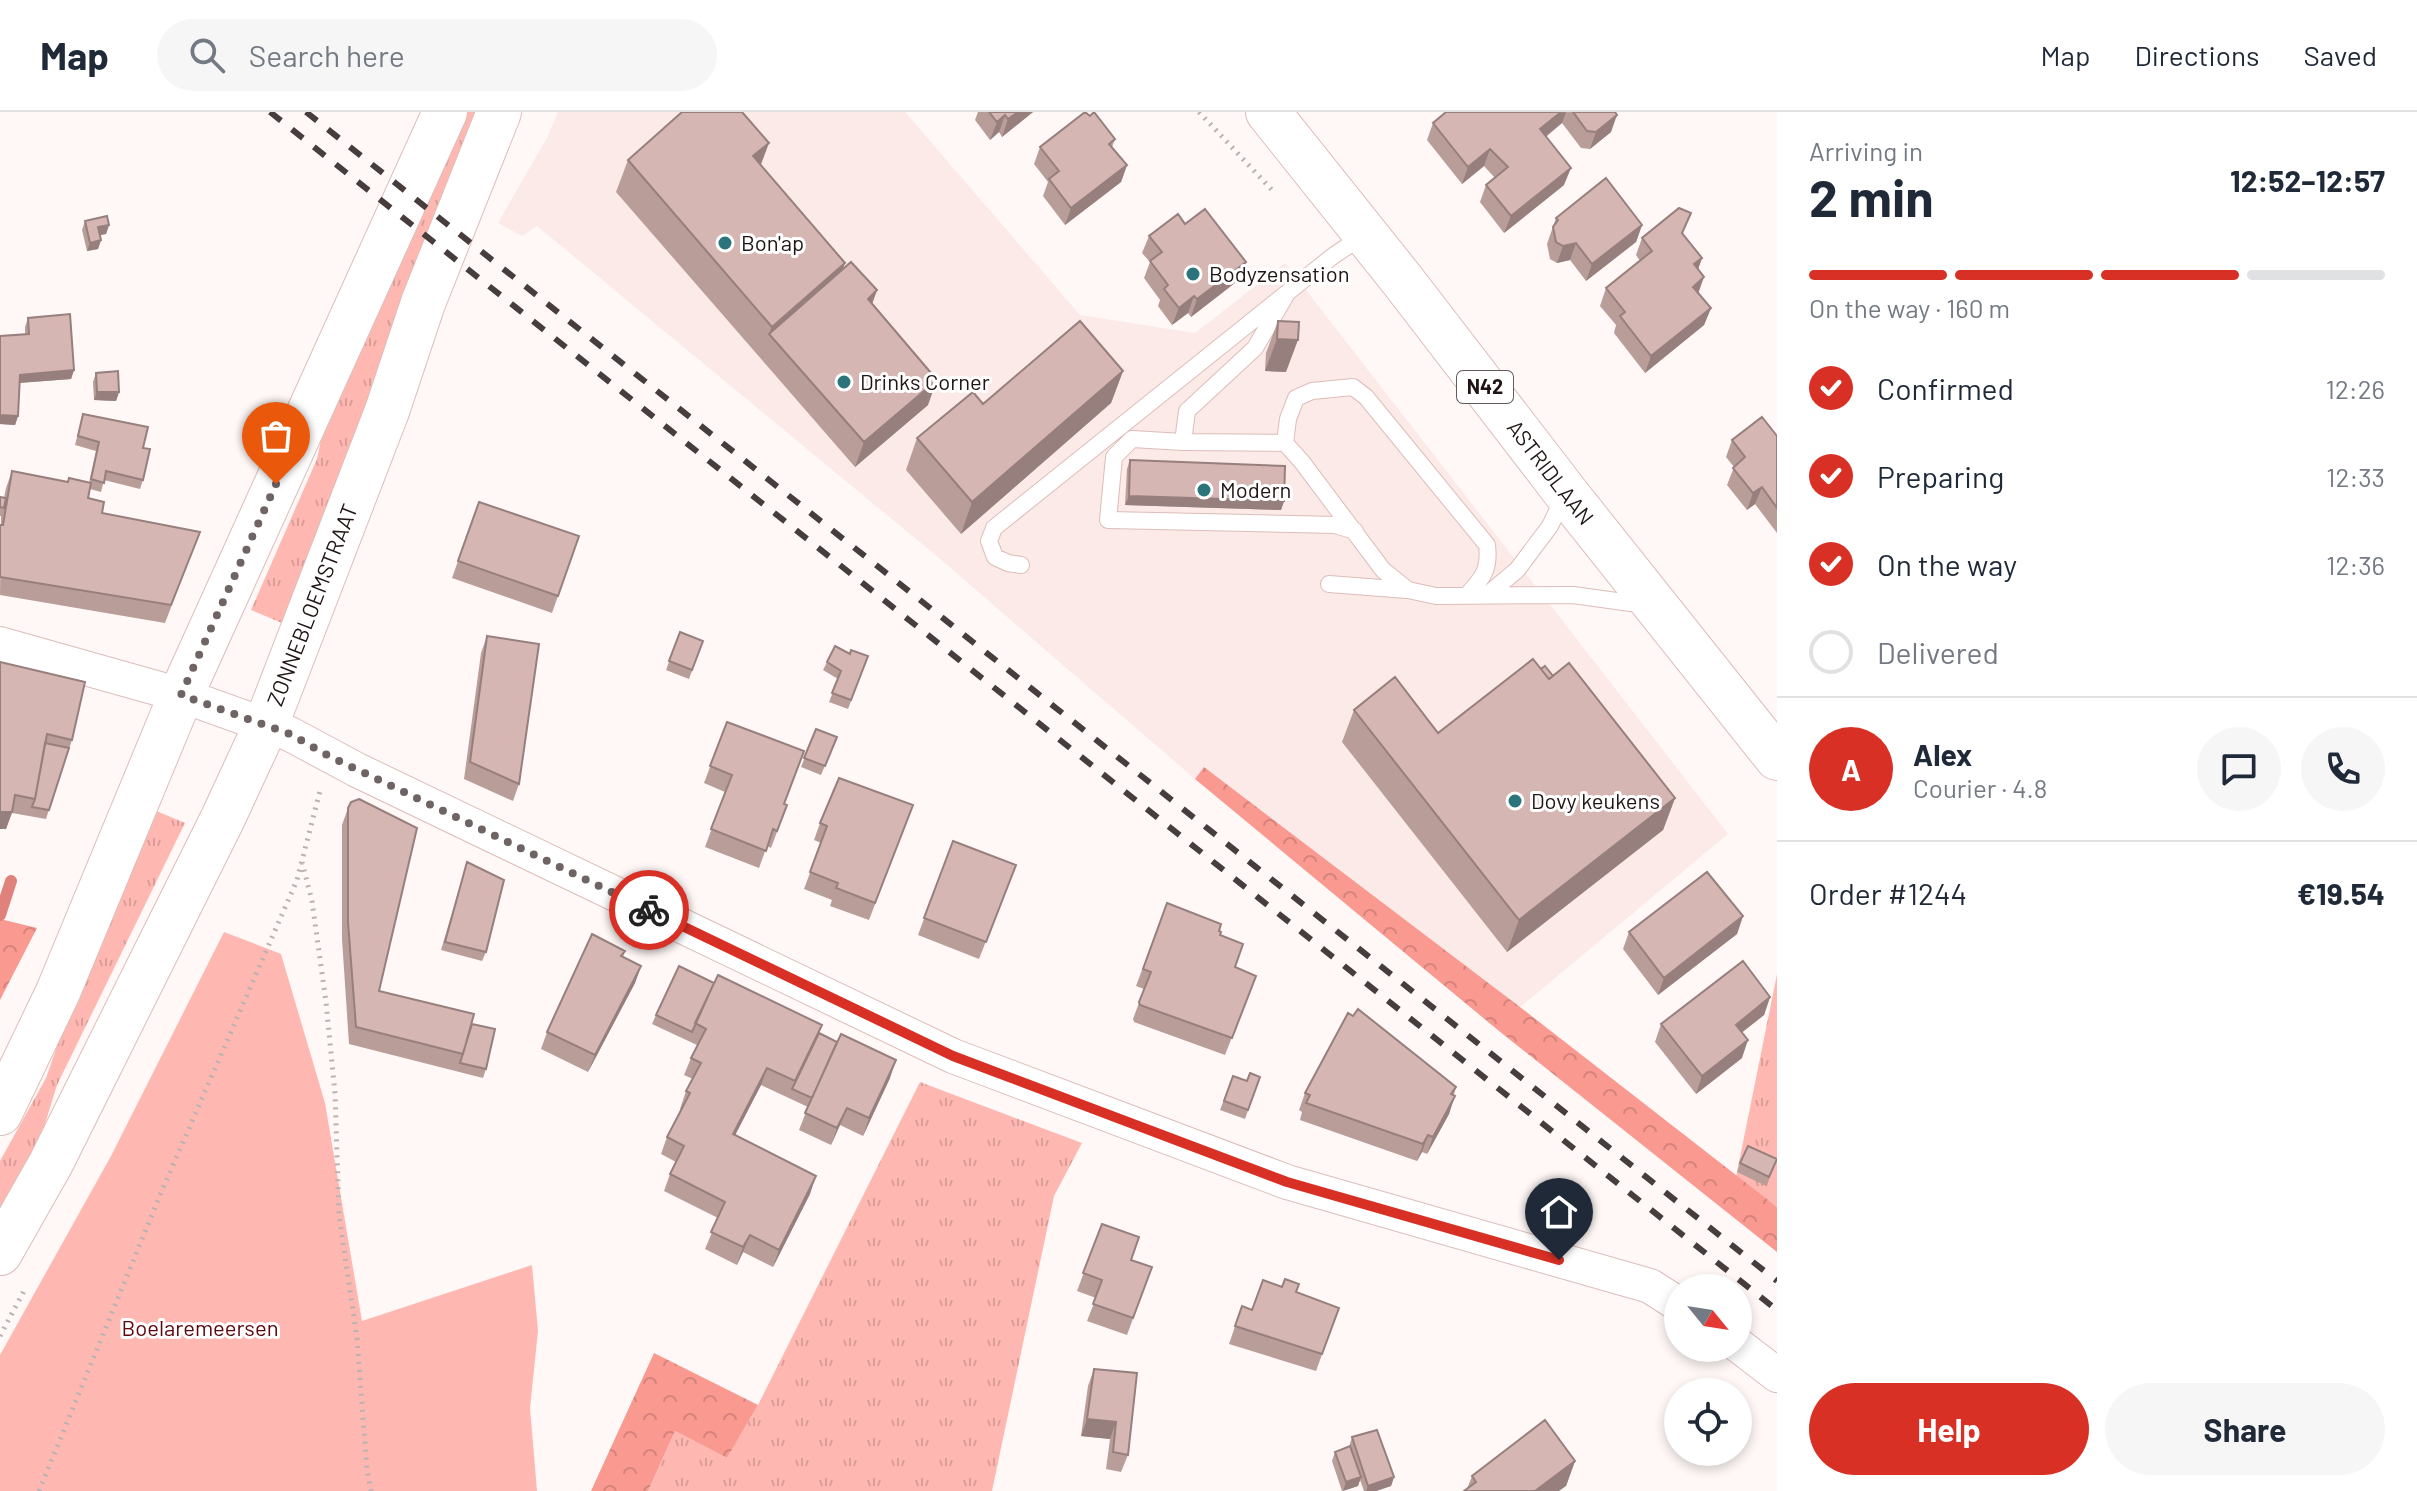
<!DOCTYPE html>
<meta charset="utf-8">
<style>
:root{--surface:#fff;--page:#f6f6f7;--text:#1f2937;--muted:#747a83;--line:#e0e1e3;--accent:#d93025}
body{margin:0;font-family:Barlow,sans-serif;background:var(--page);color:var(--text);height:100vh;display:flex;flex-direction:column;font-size:30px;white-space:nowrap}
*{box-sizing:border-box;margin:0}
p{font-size:26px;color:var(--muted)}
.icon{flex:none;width:44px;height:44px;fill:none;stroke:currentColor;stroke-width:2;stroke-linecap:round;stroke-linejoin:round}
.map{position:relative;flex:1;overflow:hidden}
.panel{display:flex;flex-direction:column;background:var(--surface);width:640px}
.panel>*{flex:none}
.needle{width:52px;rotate:120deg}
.tools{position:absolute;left:1664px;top:1162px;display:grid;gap:16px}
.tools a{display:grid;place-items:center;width:88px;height:88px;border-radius:50%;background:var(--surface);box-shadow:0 4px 12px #0003;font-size:40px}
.pin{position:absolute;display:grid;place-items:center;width:68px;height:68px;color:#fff;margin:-82px -34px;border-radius:50% 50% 50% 0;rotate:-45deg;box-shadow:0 0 8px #0007}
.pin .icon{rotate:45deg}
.courier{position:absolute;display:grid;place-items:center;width:80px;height:80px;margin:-40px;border:6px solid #d93025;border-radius:50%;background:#fff;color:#222;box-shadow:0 2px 10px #0007}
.headline em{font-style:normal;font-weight:700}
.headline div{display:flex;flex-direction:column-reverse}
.headline{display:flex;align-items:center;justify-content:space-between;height:136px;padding:0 32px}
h1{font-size:52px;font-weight:700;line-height:60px}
.bar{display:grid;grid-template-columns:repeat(4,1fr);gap:12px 8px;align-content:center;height:96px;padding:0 32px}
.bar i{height:10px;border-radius:6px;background:var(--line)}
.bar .current{background:var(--accent)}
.bar p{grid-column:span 4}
.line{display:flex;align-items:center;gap:20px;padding:0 32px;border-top:2px solid var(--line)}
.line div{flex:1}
.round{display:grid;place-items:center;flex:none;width:84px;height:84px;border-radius:42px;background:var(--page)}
ol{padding:0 32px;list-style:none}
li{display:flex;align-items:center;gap:24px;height:88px}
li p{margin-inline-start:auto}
li .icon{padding:8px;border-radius:50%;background:var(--accent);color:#fff;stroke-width:4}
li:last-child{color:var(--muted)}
li i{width:44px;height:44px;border:4px solid var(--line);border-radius:50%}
.primary-button{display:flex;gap:16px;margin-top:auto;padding:16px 32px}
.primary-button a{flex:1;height:92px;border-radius:48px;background:var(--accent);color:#fff;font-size:32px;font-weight:700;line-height:92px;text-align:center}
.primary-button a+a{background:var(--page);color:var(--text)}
header{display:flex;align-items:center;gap:48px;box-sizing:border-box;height:112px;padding:0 40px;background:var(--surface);border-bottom:2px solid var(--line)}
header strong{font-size:38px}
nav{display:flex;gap:44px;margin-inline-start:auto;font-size:28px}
.search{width:560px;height:72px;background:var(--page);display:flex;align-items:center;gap:20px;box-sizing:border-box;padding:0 28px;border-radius:44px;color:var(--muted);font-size:30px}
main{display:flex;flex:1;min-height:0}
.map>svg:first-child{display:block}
</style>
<header>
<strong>Map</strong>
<div class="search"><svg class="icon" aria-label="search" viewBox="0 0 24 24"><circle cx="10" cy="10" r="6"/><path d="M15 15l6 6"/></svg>Search here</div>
<nav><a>Map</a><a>Directions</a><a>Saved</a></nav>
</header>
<main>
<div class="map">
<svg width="1777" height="1379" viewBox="0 0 1777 1379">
<defs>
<pattern id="grass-tufts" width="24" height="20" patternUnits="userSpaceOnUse" patternTransform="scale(2)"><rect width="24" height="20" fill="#ffb8b1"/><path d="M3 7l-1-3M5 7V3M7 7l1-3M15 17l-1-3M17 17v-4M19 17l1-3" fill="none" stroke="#da9d97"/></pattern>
<pattern id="forest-crowns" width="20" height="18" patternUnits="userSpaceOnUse" patternTransform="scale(2)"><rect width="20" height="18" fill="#f99990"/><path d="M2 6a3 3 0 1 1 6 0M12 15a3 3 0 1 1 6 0" fill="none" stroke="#d5837b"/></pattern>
</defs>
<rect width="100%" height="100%" fill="#fff8f7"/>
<!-- built -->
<path fill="#fbeae8" d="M558,0h347l175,203 115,18 90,-70 443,571 -208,173 -316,-240 -9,12 -256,-221 -402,-332 -15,10 -24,-13 50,-87z"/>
<!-- grass -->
<path fill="url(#grass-tufts)" d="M466,0h12l-189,514 -38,-16 66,-151 12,-56z
M142,693l43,18 -128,262 -29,94 -28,48v-66l46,-83z
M1777,862v233l-41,-30z
M920,970l162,61 -28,53 -62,295h-344l27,-60 52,27 31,-53z"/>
<!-- forest -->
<path fill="url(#forest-crowns)" d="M1204,655l316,240 257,200v45l-278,-221 -304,-252z
M0,807l37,9 -37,72z
M654,1241l104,52 -31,53 -52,-27 -27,60h-57z"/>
<!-- green -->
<path fill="#ffb8b1" d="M224,820l57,22 44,149 37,218 170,-56 6,66 -8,77 7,83h-537v-136l111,-199z"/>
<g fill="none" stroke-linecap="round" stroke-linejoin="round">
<!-- stream -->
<path stroke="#e0827b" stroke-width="12" d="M0,803l11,-34"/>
<defs>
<path id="lane" d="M1286,183l-31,53 -68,63 -4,31 102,1 17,19 81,108 25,20 28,6 137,-1 72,10
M1183,330l-51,-3 -18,18 -6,63 227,5 20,6
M1285,331l3,-24 8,-21 16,-7 41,-4 13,10 121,148c3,24 -4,33 -20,50
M1021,453l-13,-2 -13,-6 -6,-16 5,-13 339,-272 31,-21
M1329,472l78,6
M1487,483l30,-25 33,-44 14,-29"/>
<path id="street" d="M0,532l181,51 109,39 67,36 596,286 334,126 363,104 28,18
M1738,1233l39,30"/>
<g id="secondary">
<path d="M0,1001l58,-121 123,-297 264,-583"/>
<path id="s1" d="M0,1141l51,-90 172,-345 43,-93 121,-314 36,-108 76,-191"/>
</g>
<g id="primary">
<path id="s2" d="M1268,0l135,169 163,212 211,265"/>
</g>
</defs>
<!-- lane casing -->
<use href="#lane" stroke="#ddbdb9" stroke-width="18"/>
<!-- street casing -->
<use href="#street" stroke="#ddbdb9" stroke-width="36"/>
<!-- secondary casing -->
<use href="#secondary" stroke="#ddbdb9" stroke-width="46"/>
<!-- primary casing -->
<use href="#primary" stroke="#ddbdb9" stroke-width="46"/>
<!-- path -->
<path stroke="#bab2b1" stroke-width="5" stroke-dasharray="2 6" stroke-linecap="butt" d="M1199,0l73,78
M302,750l10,39 14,101 9,92 4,121 18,123 10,131 4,22
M0,1224l26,-49
M39,1379l124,-303 134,-308 23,-89"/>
<!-- lane -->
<use href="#lane" stroke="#fff" stroke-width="16"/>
<!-- street -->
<use href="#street" stroke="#fff" stroke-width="34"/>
<!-- secondary -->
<use href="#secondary" stroke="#fff" stroke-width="44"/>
<!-- primary -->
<use href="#primary" stroke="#fff" stroke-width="44"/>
<!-- rail -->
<path stroke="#473d3c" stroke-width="6" stroke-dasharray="14 14" stroke-linecap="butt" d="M270,0l1507,1198
M306,0l1471,1169"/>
</g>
<!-- wall -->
<path fill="#b89d99" d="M978,0h55l-31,25 -3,-5 -9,8 -15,-20z
M1446,0h169l-4,20 -21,17 -9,-1 -19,-25 -16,14 18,48 -60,48 -24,-31 6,-17 9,-7 -11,-12 -22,18 -35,-44 6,-17z
M1115,27l-3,8 15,18 -6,17 -56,43 -22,-29 5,-14 -14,-18 6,-17z
M628,48l133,5 82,104 34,21 -5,14 56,101 -73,62 -239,-275z
M1556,106l86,7 -6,17 -50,39 -16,-21 -13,3 -7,-4 -3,-15z
M85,109l24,4 -3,9 -6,1 1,5 -3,9 -11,2 -5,-21z
M1185,112l61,38 -6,17 -49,38 -3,-4 -16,12 -14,-19 2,-6 -16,-22 6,-16 -8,-9 7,-17z
M1683,122l19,24 -4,11v24l13,15 -7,17 -59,48 -31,-40 2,-8 -16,-19 6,-18 34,-27 -4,-6 6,-17z
M70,202l4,56 -3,9 -51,4 -2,33 -3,9 -15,-1v-88l25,-2v-7l3,-9z
M1278,209l8,51 -21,-1 1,-18z
M1123,259l-12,32 -150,131 -55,-64 11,-32 66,-34z
M96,261l23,19 -3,9 -22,-1 -1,-18z
M83,302l60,34v32l-3,9 -36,-9 -3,12 -11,-3 -2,9 14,15 98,19 -35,91 -165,-28 1,-79h-1v-19l4,1 2,-10 6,-17 55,11 22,1 7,-32 -21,-6z
M1777,324v97l-22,-29 -8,6 -20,-25 7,-18 -8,-10 6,-17z
M1130,348l154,41 -3,9 -156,-5 2,-36z
M479,390l79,94 -6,17 -100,-35z
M680,520l23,9 -14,38 -23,-9z
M487,524l32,148 -6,17 -49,-22 17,-126z
M850,542l18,2 -20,53 -19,-7 9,-23 -15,-9 4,-8z
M0,550l72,78 -26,79 -34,-6 -6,16h-6z
M1541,557l12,7 122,122 -12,32 -156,122 -165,-210 12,-32 84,23z
M727,610l57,82 3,1 -16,43 -4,-2 -8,22 -54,-21 20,-55 -21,-9z
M816,617l21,8 -16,38 -20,-8z
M913,693l-44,115 -39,-14 2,-6 -28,-11 17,-46 -7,-3 6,-17z
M348,696l31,183 93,33 14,45 -3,9 -134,-34 -7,-105v-114z
M953,729l63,24 -37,94 -61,-24z
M467,750l19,90 -4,9 -41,-11z
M1167,791l52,28 16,36 21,9 -31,79 -91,-33 -1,-3 11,-30 -8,-3z
M1743,804l-6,18 -79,61 -35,-46 6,-17z
M625,839l-2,6 18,9 -6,17 -47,89 -47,-23 6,-17z
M1770,885l-6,18 -22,17v26l-46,36 -41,-52 6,-18z
M656,903l163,19 71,44 -27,58 -23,-11 -9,20 -32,-15 9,-23 -47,-22 -26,50 75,59 -37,73 -30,-15 -6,13 -32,-16 13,-31 -54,-27 6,-17 6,-12 -15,-8 6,-17 15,-27 -2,-1 6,-18 7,-12 -9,-4 7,-17 6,-13 -45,-21z
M1233,964l14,5 13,-4 -15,42 -25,-9z
M1456,975l-7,27 -22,40 -5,-2 -5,9 -117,-41 2,-8 -3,-2 6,-17z
M1740,1051l34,5 -8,18 -29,-14z
M1102,1112l29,36 21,7 -25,68 -40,-14 9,-23 -19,-7z
M1296,1180l43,16 -23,63 -87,-27 13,-38 10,4z
M1094,1257l34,86 -7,17 -15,-3 4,-30 -29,-3 7,-50z
M1352,1325l42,40 -3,9 -15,5h-12l-4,-11 -2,6 -16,5 -10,-30 3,-9 14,-5z
M1575,1349l-9,25 -99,3 5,-13z"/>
<!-- shaded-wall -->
<path fill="#967f7d" d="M1018,0h15l-31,25 6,-18z
M1561,0h5l-4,11 -29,23 7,-17z
M1005,3l-6,17 -9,8 7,-18z
M1617,3l-6,17 -21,17 6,-17z
M769,31l-12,32 -4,-19z
M1490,37l-6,17 -22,18 6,-17z
M1127,53l-6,17 -56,43 6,-17z
M1571,56l-7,17 -60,48 7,-17z
M109,113l-3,9 -11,2 3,-9z
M1642,113l-6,17 -50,39 6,-17z
M101,128l-3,9 -11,2 3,-8z
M1576,131l-6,17 -13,3 6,-17z
M1702,146l-6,17 -2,-11z
M1246,150l-6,17 -49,38 6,-18z
M845,151l-11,32 -65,39 3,-7z
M1704,165l-6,17 -5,-7z
M877,178l-9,25v-16z
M1194,184l-6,17 -16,12 7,-17z
M1711,196l-7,17 -59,48 6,-17z
M1277,227l21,1 -12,32 -21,-1z
M74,258l-3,9 -54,4 3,-8z
M1123,259l-12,32 -150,131 11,-32z
M937,268l-9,25 -73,62 9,-25z
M97,280h22l-3,9 -22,-1z
M0,303l18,1 -3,9 -15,-1z
M1762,375l-7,17 -8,6 6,-17z
M1129,384l155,5 -3,9 -156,-5z
M1675,686l-12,32 -156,122 12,-32z
M0,700h12l-6,17h-6z
M1743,804l-6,18 -79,61 6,-17z
M641,854l-6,17 -47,89 7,-17z
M1770,885l-6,18 -34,27 6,-17z
M1748,928l-6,18 -46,36 6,-18z
M896,948l-6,18 -27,58 6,-18z
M767,956l-6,17 -34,66 6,-17z
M1455,984l-6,18 -22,40 6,-17z
M847,996l-7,17 -9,20 6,-17z
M1428,1023l-6,17 -5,9 6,-17z
M816,1064l-6,18 -37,73 6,-17z
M750,1123l-7,17 -6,13 6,-18z
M1087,1307l29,3 -6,17 -29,-3z
M1575,1349l-9,25 -7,5h-24z
M1361,1365l-3,9 -15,5 3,-9z
M1394,1365l-3,9 -15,5h-10l2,-5z"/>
<!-- building -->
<path fill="#d6b6b2" stroke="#967f7d" stroke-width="2" d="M682,0h60l27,31 -16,13 92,107 -73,64 -144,-167z
M989,0h29l-10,7 -3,-4 -8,7z
M1085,0l5,4 4,-4 21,27 -6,5 18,21 -56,43 -22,-29 10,-8 -19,-24z
M1446,0h115l-21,17 31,39 -60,48 -25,-31 22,-18 -18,-18 -22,18 -35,-44z
M1573,0h42l2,3 -21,17 -9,-1z
M1606,66l36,47 -50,39 -16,-21 -13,3 -7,-4 -3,-15 5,-7 -2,-2z
M1679,96l12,5 -9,20 20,25 -8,6 10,13 -11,10 18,21 -60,48 -31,-40 5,-4 -19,-24 46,-37 -10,-13z
M1205,97l41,53 -49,37 -3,-3 -15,12 -15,-19 4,-4 -18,-24 12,-9 -13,-16 29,-22 7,10z
M107,104l2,9 -11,2 3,13 -11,3 -5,-22z
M851,150l26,28 -9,9 69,81 -73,62 -95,-108z
M70,202l4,56 -54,5 -2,41 -18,-1v-79l29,-2 -1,-16z
M1080,209l43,50 -151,131 -55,-64 56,-46 10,12z
M1278,209l21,1 -1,18 -21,-1z
M118,259l1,21h-22l-1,-19z
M83,302l65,13 -5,21 7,1 -7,31 -37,-9 -2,12 -13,-4 8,-37 -21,-6z
M1762,305l15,19v72l-15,-21 -9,6 -20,-25 12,-11 -13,-17z
M1130,348l155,6 -1,35 -155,-5z
M12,359l56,11 1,-4 22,5 -3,15 16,4 -2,11 98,19 -29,73 -171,-28v-52h3z
M0,385l6,1 -2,10 -4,-1z
M479,390l100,34 -21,60 -100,-35z
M680,520l23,9 -11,29 -23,-9z
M487,524l52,8 -20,140 -49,-22z
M835,534l15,8 1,-4 17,6 -17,44 -19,-7 9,-22 -14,-9z
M1533,547l16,20 20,-16 106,135 -156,122 -165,-210 41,-33 43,56z
M0,550l85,20 -13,58 -25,-6 -12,65 -20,-4 -3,17h-12z
M1545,554l8,10 -4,3 -8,-10z
M727,610l77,29 -20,53 3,1 -10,26 -4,-2 -7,22 -55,-22 21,-54 -22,-9z
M816,617l21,8 -12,29 -21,-8z
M45,631l24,5 -20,62 -17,-3 3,-8z
M839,666l74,27 -38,98 -39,-15 2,-5 -28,-11 17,-46 -7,-3z
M359,687l58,29 -38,163 95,23 -11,40 -107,-27 -8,-105v-114l3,-6z
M953,729l63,24 -30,77 -62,-24z
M467,750l37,18 -18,72 -41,-10z
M1707,760l36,44 -79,62 -35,-46z
M1167,791l54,21 -2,7 2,1 -1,3 23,9 -8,23 21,9 -24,62 -92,-33 -1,-3 12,-30 -8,-3z
M592,822l33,17 -4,5 20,10 -46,89 -48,-23z
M1743,849l27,36 -34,28 12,15 -46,36 -41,-52z
M679,854l35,17 -22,49 -36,-17z
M718,863l104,50 -27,56 -28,-13 -34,66 83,42 -37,74 -29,-15 -7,12 -32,-15 14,-30 -55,-28 14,-28 -17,-9 23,-44 -4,-2 15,-28 -10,-5 15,-29 -11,-6z
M1358,897l98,78 -5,7 4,2 -22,41 -5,-2 -5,9 -117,-41 4,-8 -5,-2 43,-80 5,3z
M472,912l23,5 -9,40 -26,-6z
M819,921l18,9 -25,56 -20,-9z
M841,922l55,26 -27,58 -22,-10 -10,20 -32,-15z
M1250,961l10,4 -12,33 -24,-9 9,-25 14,5z
M1748,1034l29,13 -8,18 -29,-14z
M1102,1112l37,13 -8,23 21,7 -19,51 -40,-14 9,-24 -19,-7z
M1285,1167l14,5 -3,8 43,16 -17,46 -87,-28 7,-20 10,4 11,-30 19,7z
M1094,1257l43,4 -9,82 -15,-3 3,-30 -29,-3z
M1545,1308l30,41 -40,30h-71l12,-9 -4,-6z
M1377,1318l17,47 -26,9 -16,-49z
M1350,1334l11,31 -15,5 -11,-30z"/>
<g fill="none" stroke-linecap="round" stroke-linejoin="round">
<!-- done -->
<path stroke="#6e6463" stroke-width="8" stroke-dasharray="0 14.4" d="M276,372l-95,211 109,39 39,22 320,154"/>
<!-- route -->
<path stroke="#d93025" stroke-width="10" d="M649,798l304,146 334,126 272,78"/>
</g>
<!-- markers -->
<g fill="#2b747c" stroke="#fff" stroke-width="3">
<circle cx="725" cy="131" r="8"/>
<circle cx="1193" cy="162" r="8"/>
<circle cx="844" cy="270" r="8"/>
<circle cx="1204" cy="378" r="8"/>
<circle cx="1515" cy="689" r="8"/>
</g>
<g text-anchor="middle" stroke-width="6" stroke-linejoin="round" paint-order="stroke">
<!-- shield labels -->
<rect fill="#fff" stroke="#635b5a" stroke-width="2" x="1457" y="259" width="56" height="32" rx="6"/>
<g font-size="20" font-weight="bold" fill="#201514">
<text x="1485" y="282">N42</text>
</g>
<!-- poi labels -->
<g font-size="22" fill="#201514" stroke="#fff" text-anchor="start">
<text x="741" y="139">Bon'ap</text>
<text x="1209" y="170">Bodyzensation</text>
<text x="860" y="278">Drinks Corner</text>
<text x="1220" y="386">Modern</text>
<text x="1531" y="697">Dovy keukens</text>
</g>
<!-- street labels -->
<g font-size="22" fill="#201514" stroke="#fff">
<text dy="8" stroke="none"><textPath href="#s2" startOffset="458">ASTRIDLAAN</textPath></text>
<text dy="8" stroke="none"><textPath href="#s1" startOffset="720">ZONNEBLOEMSTRAAT</textPath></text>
</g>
<!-- park labels -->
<g font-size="22" fill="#5d060c" stroke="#fff">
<text x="200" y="1224">Boelaremeersen</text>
</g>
</g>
</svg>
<div class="tools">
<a><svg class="needle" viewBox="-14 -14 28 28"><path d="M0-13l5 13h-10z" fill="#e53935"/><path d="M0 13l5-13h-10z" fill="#747a83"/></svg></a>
<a><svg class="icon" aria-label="locate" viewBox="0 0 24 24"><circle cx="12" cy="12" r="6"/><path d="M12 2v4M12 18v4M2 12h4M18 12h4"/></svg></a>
</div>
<div class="pin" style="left:276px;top:372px;background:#ea580c"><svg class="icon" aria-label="bag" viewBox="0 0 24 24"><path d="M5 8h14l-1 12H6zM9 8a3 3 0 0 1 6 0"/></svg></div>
<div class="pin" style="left:1559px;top:1148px;background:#1f2937"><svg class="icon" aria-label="home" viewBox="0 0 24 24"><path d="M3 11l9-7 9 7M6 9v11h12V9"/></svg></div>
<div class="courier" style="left:649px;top:798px"><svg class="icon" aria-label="bike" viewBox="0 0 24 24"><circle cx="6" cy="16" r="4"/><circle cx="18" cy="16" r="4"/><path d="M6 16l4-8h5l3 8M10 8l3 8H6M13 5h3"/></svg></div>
</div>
<section class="panel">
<div class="headline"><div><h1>2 min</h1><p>Arriving in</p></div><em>12:52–12:57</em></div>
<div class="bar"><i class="current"></i><i class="current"></i><i class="current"></i><i></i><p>On the way · 160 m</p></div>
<ol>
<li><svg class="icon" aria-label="check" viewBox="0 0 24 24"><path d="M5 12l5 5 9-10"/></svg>Confirmed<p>12:26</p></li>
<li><svg class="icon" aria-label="check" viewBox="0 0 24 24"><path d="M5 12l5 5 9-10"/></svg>Preparing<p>12:33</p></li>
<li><svg class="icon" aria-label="check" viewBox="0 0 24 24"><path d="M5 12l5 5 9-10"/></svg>On the way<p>12:36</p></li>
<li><i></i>Delivered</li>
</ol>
<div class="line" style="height:144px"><b class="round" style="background:var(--accent);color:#fff">A</b><div><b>Alex</b><p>Courier · 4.8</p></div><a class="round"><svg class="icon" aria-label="chat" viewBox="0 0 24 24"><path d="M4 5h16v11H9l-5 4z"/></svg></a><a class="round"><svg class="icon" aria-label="phone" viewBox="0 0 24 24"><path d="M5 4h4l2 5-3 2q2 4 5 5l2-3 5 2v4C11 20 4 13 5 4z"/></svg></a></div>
<div class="line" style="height:104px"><div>Order #1244</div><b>€19.54</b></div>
<div class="primary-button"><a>Help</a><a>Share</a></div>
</section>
</main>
